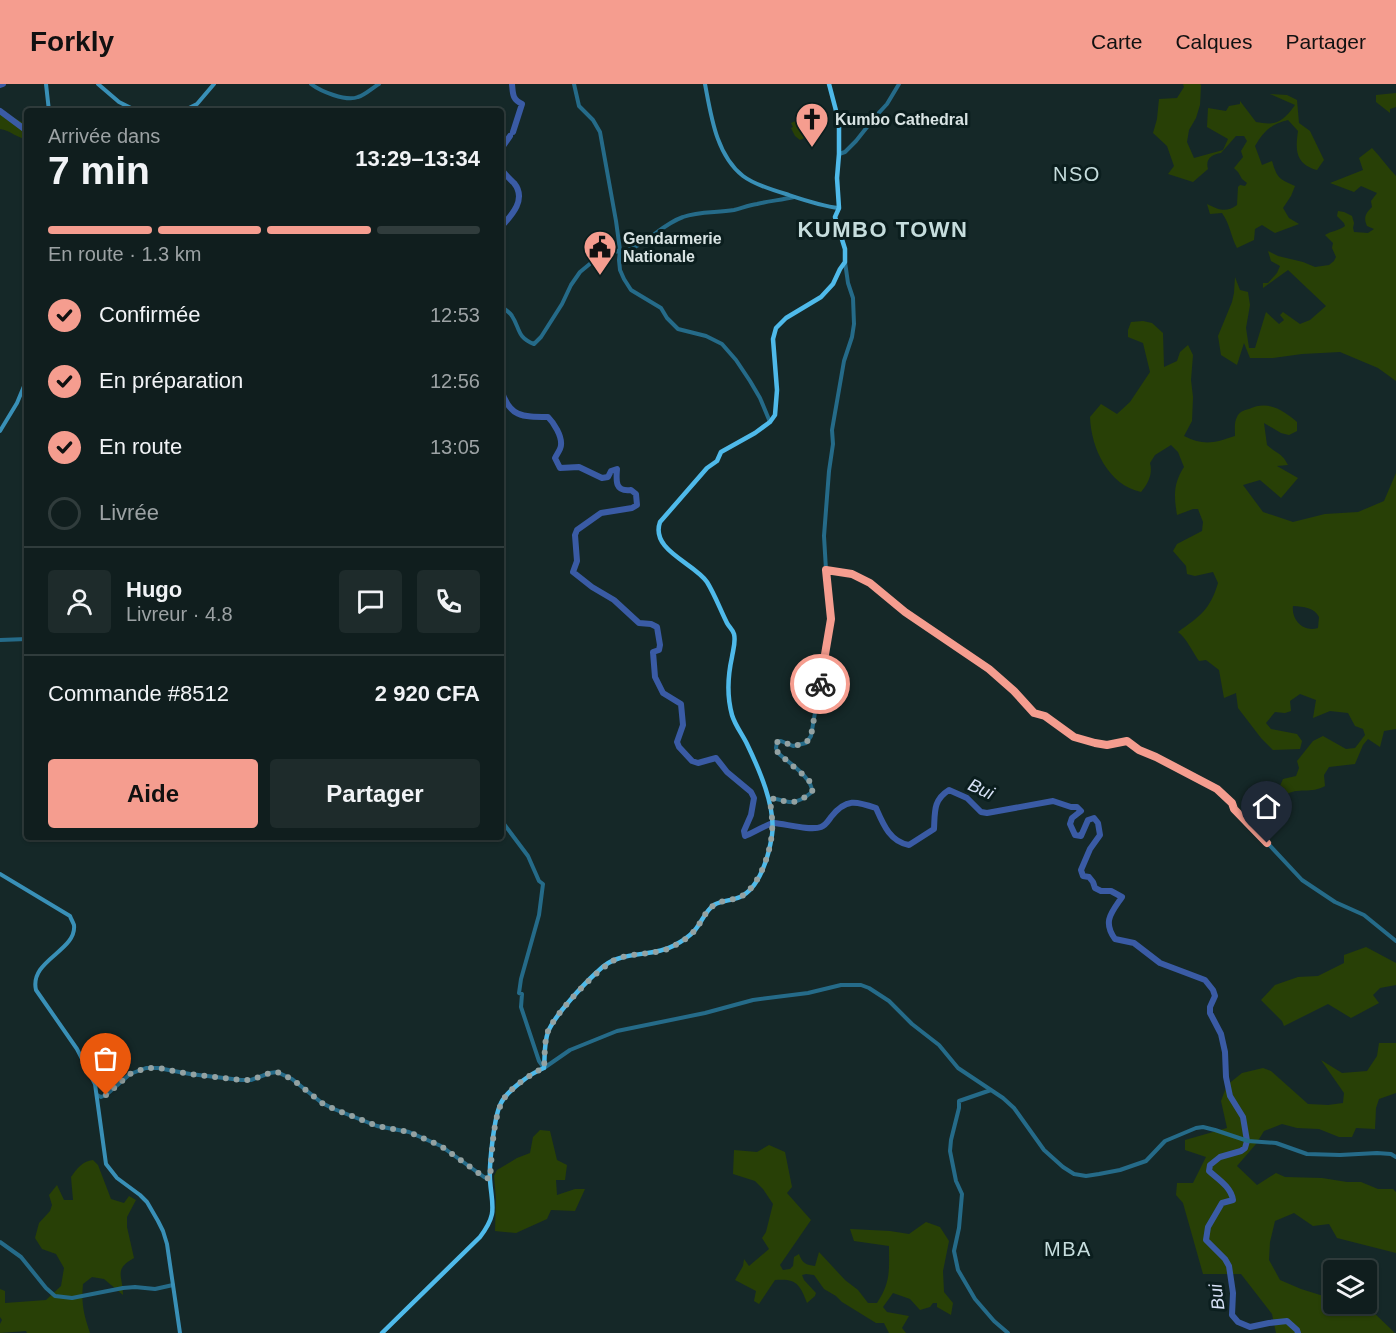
<!DOCTYPE html>
<html lang="fr">
<meta charset="utf-8">
<style>
:root{--surface:#101e1e;--page:#1e2b2b;--text:#f1f3f6;--muted:#9ca2a4;--line:#303c3c;--accent:#f59d8f}
body{margin:0;font-family:Helvetica,sans-serif;background:var(--page);color:var(--text);height:100vh;display:flex;flex-direction:column;font-size:22px;white-space:nowrap}
*{box-sizing:border-box;margin:0}
p{font-size:20px;color:var(--muted)}
.icon{flex:none;width:33px;height:33px;fill:none;stroke:currentColor;stroke-width:2;stroke-linecap:round;stroke-linejoin:round}
.map{position:relative;flex:1;overflow:hidden}
.panel{position:absolute;left:24px;top:24px;width:480px;height:732px;display:flex;flex-direction:column;background:var(--surface);border-radius:6px;box-shadow:0 2px 4px #0004,0 0 0 2px var(--line)}
.panel>*{flex:none}
.fabs{position:absolute;left:1323px;top:1176px;display:grid;gap:12px}
.fabs a{display:grid;place-items:center;width:54px;height:54px;border-radius:6px;background:var(--surface);box-shadow:0 2px 4px #0004,0 0 0 2px var(--line);font-size:30px}
.pin{position:absolute;display:grid;place-items:center;width:51px;height:51px;color:#fff;margin:-62px -26px;border-radius:50% 50% 50% 0;rotate:-45deg;box-shadow:0 0 6px #0007}
.pin .icon{rotate:45deg}
.courier{position:absolute;display:grid;place-items:center;width:60px;height:60px;margin:-30px;border:4px solid #f59d8f;border-radius:50%;background:#fff;color:#222;box-shadow:0 2px 8px #0007}
.summary em{font-style:normal;font-weight:800}
.summary div{display:flex;flex-direction:column-reverse}
.summary{display:flex;align-items:center;justify-content:space-between;height:102px;padding:0 24px}
h1{font-size:39px;font-weight:800;line-height:45px}
.bar{display:grid;grid-template-columns:repeat(4,1fr);gap:9px 6px;align-content:center;height:72px;padding:0 24px}
.bar i{height:8px;border-radius:4px;background:var(--line)}
.bar .current{background:var(--accent)}
.bar p{grid-column:span 4}
.line{display:flex;align-items:center;gap:15px;padding:0 24px;border-top:2px solid var(--line)}
.line div{flex:1}
.round{display:grid;place-items:center;flex:none;width:63px;height:63px;border-radius:6px;background:var(--page)}
ol{padding:0 24px;list-style:none}
li{display:flex;align-items:center;gap:18px;height:66px}
li p{margin-inline-start:auto}
li .icon{padding:6px;border-radius:50%;background:var(--accent);color:#111;stroke-width:4}
li:last-child{color:var(--muted)}
li i{width:33px;height:33px;border:3px solid var(--line);border-radius:50%}
.primary-button{display:flex;gap:12px;margin-top:auto;padding:12px 24px}
.primary-button a{flex:1;height:69px;border-radius:6px;background:var(--accent);color:#111;font-size:24px;font-weight:800;line-height:69px;text-align:center}
.primary-button a+a{background:var(--page);color:var(--text)}
header{display:flex;align-items:center;gap:36px;box-sizing:border-box;height:84px;padding:0 30px;background:var(--accent);color:#111}
header strong{font-size:28px}
nav{display:flex;gap:33px;margin-inline-start:auto;font-size:21px}
.map>svg:first-child{display:block}
</style>
<header>
<strong>Forkly</strong>
<nav><a>Carte</a><a>Calques</a><a>Partager</a></nav>
</header>
<div class="map">
<svg width="1396" height="1249" viewBox="0 0 1396 1249">
<rect width="100%" height="100%" fill="#152828"/>
<!-- green -->
<path fill="#284006" fill-rule="evenodd" d="M1183,0h17l1,1 -1,20 -4,13 -7,12 -2,12 7,16 29,-8 5,-11 -21,-12 1,-19 18,3 3,-5 11,-2v-3l16,21c20,4 27,0 39,-17l-25,-11 17,1 10,5 2,23 11,8 14,29 -7,10c-21,-6 -22,-19 -19,-39l-10,-11c-17,4 -24,11 -33,26l7,19 10,-4c5,17 7,18 23,25l-4,10 -8,12 6,10 10,6 -24,9 -13,-8 -7,4 -1,11 -17,8c-6,-11 -7,-24 -15,-35l-12,1 -3,-10c12,6 19,9 30,1l1,-18 2,-2 5,1 2,-3 -5,-4 -4,-7 -4,-4 9,-11 -2,-6 6,-10 -3,-5h-8l-15,17c-9,1 -16,6 -13,16l-15,13 -25,-8 6,-8 -7,-20 -14,-13 4,-14 2,-20 18,-1 7,-11z
M1396,9v14l-6,2v4l-14,-11v-7z
M0,29l13,4 14,8v14c-9,0 -17,-9 -27,-10z
M811,30l6,18 -17,8 -5,-4 -4,-8 2,-1 -2,-4z
M1372,64c9,9 15,19 24,28v205l-18,-13 -38,-16 -38,2 -29,4h-23l-6,-15 -7,22 -16,-10 -3,-19 14,-34 2,-9 1,-16 5,13 8,2 2,13 -4,23 3,20h6l11,-36 13,12 5,-4 -4,-5 3,-3 17,12 10,-4 16,-14 -38,-36 -25,18v-5h5l9,-10 3,-7 -9,-5 -3,-10 10,5 25,6 12,5 14,-2 5,-4 2,-4 -4,-9 1,-5 -8,-8c6,-4 13,-4 20,-9l-1,-3 -7,-7 1,-5 6,1 8,4 2,7 -1,5 1,4 14,1 6,-4 -7,-3c-4,-9 -1,-13 5,-19l-1,-6 6,-8 -16,-7 -7,6 -24,-9 33,-13 -4,-12z
M1143,237l9,2 11,10 1,34 13,-6 3,-9 8,-7 5,10 -2,25 2,17 -1,24 -8,15c20,10 30,7 51,0 0,-6 -1,-14 2,-19 2,-5 7,-7 12,-8 19,-9 34,1 48,13v9l-8,4 -8,-2 -17,-10 3,22c10,9 15,8 21,20l-11,1 21,12 -17,20 -21,-18 -17,5 20,27 30,10 32,-8 33,-2 26,-11 12,-28v256l-12,2 -4,16 -12,-8 -5,6 -8,19 -26,3 -5,8 1,11c-13,8 -28,1 -40,9l-6,-7 4,-9 13,-3 3,-8 -2,-7 16,-20 10,-5 23,13 9,-1 10,-13 -2,-6 -8,-3 -7,-13 -18,-2 -17,7 3,-18 -16,-6 -10,7 1,10 -6,2 -10,-1 -9,11 5,6 26,5 5,7 -2,8 -27,1 -12,-12 -23,-30 -2,-15 -12,5 -5,-28 -13,-10 -7,1c-7,-10 -12,-22 -21,-29 22,-16 32,-22 40,-49l-5,-11 -18,4 -8,-2 -1,-8 -13,-15 4,-7 25,-13 1,-9 -5,-13h-5l-16,6c-3,-19 -4,-31 7,-48l-6,-15 -7,-7 -16,10 -5,8c3,11 -2,21 -9,29 -33,-7 -50,-44 -51,-75l11,-13 16,10 13,-12 20,-30 -7,-29 -15,-6v-7l3,-8zM1293,522c11,1 21,1 26,11l-1,11c-14,5 -27,-8 -25,-22z
M1366,863l30,16v22l-16,3 -7,7 6,8 -28,15 -23,-14 -44,22 -2,-5 -21,-21 14,-15 23,-8 20,-1 26,-13v-8z
M1379,959h17v50l-17,6 -3,9 -1,21 -19,-1 -4,9h-13l-20,-8 -22,-1 -15,-4 -18,7 -8,13 -19,22 20,19 19,-12 9,4 37,1 25,4h14l17,7h15l3,3v61l-59,-15 -8,-14 -16,2 -19,-13 -19,8 -5,21 -1,18 11,20 21,9 32,10 1,5h19l7,4 11,2 24,23h-119l-4,-19 -31,-40h-38l-20,-71 -7,-8 1,-12h16l13,-26 -21,-7v-10l42,-12 -6,-27 6,-16 15,-12 21,-5 8,3 37,33 20,1 15,-2 1,-10 -23,-33 21,13 25,-2 10,-15z
M540,1046l10,1 7,29 10,5 -2,15h-9l1,15 18,-6h10l-10,22 -24,-1 -4,9 -31,14 -21,-2 1,-32 -2,-23 3,-6 20,-12 13,-5 3,-16z
M769,1061l16,7 7,35 -5,6 24,27 -31,45 3,5 7,-1 3,-3 1,-9 5,-3c3,9 7,11 16,12l4,-14 26,28 13,10 10,13h9c14,-21 12,-33 12,-57l-35,-5 -4,-12 40,2 19,3 17,-12 14,5 9,14 -6,30 1,21 9,11 -2,12 -14,-8v-4h-4l-3,4 -10,3 -10,-11 -17,-6 -10,14 4,5 22,4 -7,12 4,5h-17l-5,-10h-8l-34,-21 -6,-6 -12,-7 -10,-14 -8,-1 -4,1 2,5 12,13 -1,3 -8,7c-7,-19 -11,-25 -32,-23l-16,24 -5,-3 2,-10 -21,-11 8,-14 1,-7 5,7 20,-17 -7,-11 4,-6 7,-28 -10,-15 -8,-8 -22,-7 1,-24 23,2z
M93,1076l5,5 13,34 13,4 5,-7 7,4 -9,17v10l7,31c-21,12 -11,17 -11,37l-19,-16 -12,-2 -9,7c-2,20 1,31 7,49h-63l-1,-2 -26,2v-9l2,-4 -2,-3v-28l5,2v12l41,-3 15,-14 3,-18 -8,-14 -14,-5 -7,-11 4,-15 11,-12 2,-6 -3,-10 8,-10 7,15h9l-2,-23c6,-8 11,-16 22,-17z"/>
<g fill="none" stroke-linecap="round" stroke-linejoin="round">
<!-- river -->
<path stroke="#3a5ba5" stroke-width="6" d="M512,0c1,10 0,15 10,20l-9,28
M0,1l3,-1
M0,27l27,20
M501,65l9,-13
M501,84c3,6 8,10 13,15 13,16 -2,32 -13,44
M501,305c8,28 21,28 47,28 6,6 14,19 13,28 0,4 -4,9 -6,13l5,10 19,-1 23,11 6,-1 3,-6 6,-2c-1,12 -2,23 14,21l5,4 1,11 -5,3 -31,5 -24,17 -2,5 2,26 -4,11 19,15 22,13 25,23 12,1 6,3 3,18 -1,5 -6,2 2,25 8,16 18,11 2,21 -6,17 2,5 13,14 6,2 18,-5 11,14 24,20 3,6 -3,17 -7,16 1,5c6,-2 24,-13 29,-13 12,1 37,8 47,4 5,-2 7,-6 10,-10 15,-19 25,-16 45,-9 7,16 14,34 33,37l25,-16c1,-17 -1,-29 15,-39l18,8 14,14 6,1 66,-12 18,6h6l4,4 -9,7 -2,6 5,11 6,1 7,-16 6,-2 4,5 2,12 -10,14 -9,21 2,6 6,1 4,5 2,6 6,3h10l11,6c-10,15 -20,24 -7,42l19,4 26,20 45,17 8,10 2,6 -5,11v6l11,21 4,18 1,25 4,19 13,21 4,24 -2,7 -4,3 -21,6 -10,8 -1,6c9,8 22,16 24,29l-11,3 -14,24 -2,13 19,19 4,7 4,27 -1,22 6,7 12,5 19,-4 18,-2 10,9 1,3"/>
<!-- tertiary -->
<path stroke="#256b89" stroke-width="4" d="M311,0c9,7 35,18 47,13 7,-2 14,-9 21,-13
M574,0l5,22 14,14 7,12 16,89 4,29 -1,10 1,10 4,9 7,11 30,18 6,10 11,11 28,7 16,8 14,16 14,21 10,17 10,24
M839,70l6,-2 11,-11 19,-24 12,-13 12,-20
M845,178l3,21 5,15 1,26 -2,13 -8,24 -12,69 1,14 -4,27 -5,65 2,34 26,4 18,9 35,29 84,57 25,22 20,22 11,3 29,21 21,6 12,2 20,-4 12,9 17,7 61,32 85,91 33,22 29,13 32,26
M501,222c3,3 9,6 11,10 8,12 5,22 22,28l7,-7 21,-33 9,-19 9,-13 17,-14 23,-8 2,2c24,-6 38,-27 61,-35 16,-6 34,-4 51,-7 8,-2 15,-5 23,-6 12,-3 24,-4 37,-7
M0,556l27,-1
M770,715c8,-1 12,2 19,3 8,1 17,-5 23,-10 1,-14 -23,-29 -34,-39l-2,-5 1,-6 4,-1 12,5 13,-3 5,-7 20,-117 -5,-49
M501,736l27,36 11,25 4,3 -4,31 -18,64 -2,14 3,1 -1,13 18,54 5,7 26,-18 47,-19 88,-18 48,-13 55,-7 33,-8h20l8,3 20,13 23,23 27,21 19,23 45,30 11,10 30,42 19,17 11,7 12,2 13,-2 21,-4 26,-9 19,-20 31,-13 7,-1 12,3 33,11 28,2 31,11 33,1 37,-2 14,1 5,3
M991,1006l-32,11v7l-8,32 -1,11 6,30 6,13 -3,34 -5,23 4,19 17,29 19,22 14,12
M97,1011l4,2 5,-2 24,-21 16,-6h12l32,6 51,6h10l19,-7 7,-1 15,7 30,24 12,6 43,17 32,6 32,14 43,31 6,2
M0,1158l21,15 25,31 9,8 17,2 51,-10 12,-1 20,2 18,-4"/>
<!-- secondary -->
<path stroke="#3990b7" stroke-width="4" d="M46,0l3,27
M98,0l21,18 18,9
M705,0c6,31 11,71 38,92 12,9 29,14 43,18 18,6 35,12 53,14
M183,27l14,-7 17,-20
M0,347l17,-28 10,-24
M0,790l70,42c1,3 3,6 4,9 3,26 -45,35 -38,65l41,59 18,35 11,80 11,14 23,17 7,7 11,19 5,10 4,13 13,89"/>
<!-- trunk -->
<path stroke="#4fbaea" stroke-width="4.5" d="M382,1249l98,-96c18,-24 12,-30 10,-57 -1,-15 4,-64 11,-77 6,-12 30,-30 43,-35 1,-12 0,-25 4,-36 6,-16 36,-48 49,-60 6,-6 15,-12 23,-14 16,-5 39,-4 53,-12 8,-4 16,-9 22,-16 7,-8 10,-19 19,-25 8,-5 17,-4 26,-8 20,-9 29,-42 32,-62 4,-28 -13,-66 -25,-91 -5,-10 -12,-19 -15,-29 -5,-18 -4,-40 0,-58 1,-7 4,-15 2,-23 -1,-4 -5,-7 -7,-11 -7,-14 -12,-28 -20,-41 -13,-19 -57,-32 -47,-60l47,-54 10,-7 4,-9 34,-19 15,-11 5,-7 2,-25 -4,-51 3,-11 10,-10 35,-21 12,-13 7,-15 5,-7v-13l-10,-32 4,-9 -2,-30 2,-24v-32l-10,-38"/>
</g>
<g fill="none" stroke-linecap="round" stroke-linejoin="round">
<!-- done -->
<path stroke="#94a2a2" stroke-width="6" stroke-dasharray="0 10.8" d="M106,1011l24,-21 16,-6h13l30,6 52,6h10l19,-7 7,-1 15,7 30,24 12,6 43,17 32,6 32,14 43,31 6,2c2,-23 2,-53 11,-75 5,-13 30,-31 43,-36 1,-12 0,-26 4,-37 7,-17 51,-65 69,-72 16,-7 38,-4 53,-11 10,-5 20,-11 26,-19 6,-8 10,-20 20,-25 8,-5 18,-3 26,-8 18,-11 29,-45 30,-65 1,-10 -1,-21 -2,-32 8,-1 11,2 19,3 8,1 17,-5 23,-10l1,-5 -5,-8 -30,-26 -2,-5 1,-6 4,-1 12,5 13,-3 5,-7 9,-52"/>
<!-- route -->
<path stroke="#f59d8f" stroke-width="8" d="M820,600l11,-65 -5,-49 26,4 18,9 35,29 84,57 25,22 20,22 11,3 29,21 21,6 12,2 20,-4 12,9 17,7 61,32 15,14 2,6 33,34"/>
</g>
<!-- icons -->
<defs>
<symbol id="church-pin" viewBox="-11 -11 22 30"><path d="M0 17L-7.5 6A9.5 9.5 0 1 1 7.5 6Z" fill="#f59d8f" stroke="#0b1e1e"/><path d="M-1.2-6h2.4v3.5h3.3v2.4h-3.3V6h-2.4V-.1h-3.3v-2.4h3.3Z" fill="#111"/></symbol>
<symbol id="civic-pin" viewBox="-11 -11 22 30"><path d="M0 17L-7.5 6A9.5 9.5 0 1 1 7.5 6Z" fill="#f59d8f" stroke="#0b1e1e"/><path d="M-.6-6.5H3V-4.5H.6V-3L4-1V1h2V6H-6V1h2V-1L-.6-3ZM-1.2 2.5V6h2.4V2.5Z" fill="#111"/></symbol>
</defs>
<g fill-rule="evenodd">
<use href="#church-pin" x="793" y="16" width="38" height="52"/>
<use href="#civic-pin" x="581" y="144" width="38" height="52"/>
</g>
<g text-anchor="middle" stroke-width="6" stroke-linejoin="round" paint-order="stroke">
<!-- poi labels -->
<g font-size="16" font-weight="bold" fill="#d8e3e3" stroke="#0b1e1e" text-anchor="start">
<text x="835" y="41">Kumbo Cathedral</text>
<text x="623" y="160">Gendarmerie<tspan x="623" dy="18">Nationale</tspan></text>
</g>
<!-- water labels -->
<g font-size="18" font-style="italic" fill="#d8e2f7" stroke="#0b1e1e">
<text transform="translate(981 705) rotate(25)" y="6">Bui</text>
<text transform="translate(1217 1213) rotate(-97)" y="6">Bui</text>
</g>
<!-- quarter labels -->
<g font-size="20" letter-spacing="1.5" fill="#c6dddd" stroke="#0b1e1e">
<text x="1077" y="97">NSO</text>
<text x="1068" y="1172">MBA</text>
</g>
<!-- district labels -->
<g font-size="22" font-weight="bold" letter-spacing="1.5" fill="#c6dddd" stroke="#0b1e1e">
<text x="883" y="153">KUMBO TOWN</text>
</g>
</g>
</svg>
<div class="fabs">
<a><svg class="icon" aria-label="layers" viewBox="0 0 24 24"><path d="M12 4l9 5-9 5-9-5zM3 14l9 5 9-5"/></svg></a>
</div>
<div class="pin" style="left:106px;top:1011px;background:#ea580c"><svg class="icon" aria-label="bag" viewBox="0 0 24 24"><path d="M5 8h14l-1 12H6zM9 8a3 3 0 0 1 6 0"/></svg></div>
<div class="pin" style="left:1267px;top:759px;background:#1f2937"><svg class="icon" aria-label="home" viewBox="0 0 24 24"><path d="M3 11l9-7 9 7M6 9v11h12V9"/></svg></div>
<div class="courier" style="left:820px;top:600px"><svg class="icon" aria-label="bike" viewBox="0 0 24 24"><circle cx="6" cy="16" r="4"/><circle cx="18" cy="16" r="4"/><path d="M6 16l4-8h5l3 8M10 8l3 8H6M13 5h3"/></svg></div>
<section class="panel">
<div class="summary"><div><h1>7 min</h1><p>Arrivée dans</p></div><em>13:29–13:34</em></div>
<div class="bar"><i class="current"></i><i class="current"></i><i class="current"></i><i></i><p>En route · 1.3 km</p></div>
<ol>
<li><svg class="icon" aria-label="check" viewBox="0 0 24 24"><path d="M5 12l5 5 9-10"/></svg>Confirmée<p>12:53</p></li>
<li><svg class="icon" aria-label="check" viewBox="0 0 24 24"><path d="M5 12l5 5 9-10"/></svg>En préparation<p>12:56</p></li>
<li><svg class="icon" aria-label="check" viewBox="0 0 24 24"><path d="M5 12l5 5 9-10"/></svg>En route<p>13:05</p></li>
<li><i></i>Livrée</li>
</ol>
<div class="line" style="height:108px"><a class="round"><svg class="icon" aria-label="person" viewBox="0 0 24 24"><circle cx="12" cy="8" r="4"/><path d="M4 21q1-7 8-7t8 7"/></svg></a><div><b>Hugo</b><p>Livreur · 4.8</p></div><a class="round"><svg class="icon" aria-label="chat" viewBox="0 0 24 24"><path d="M4 5h16v11H9l-5 4z"/></svg></a><a class="round"><svg class="icon" aria-label="phone" viewBox="0 0 24 24"><path d="M5 4h4l2 5-3 2q2 4 5 5l2-3 5 2v4C11 20 4 13 5 4z"/></svg></a></div>
<div class="line" style="height:78px"><div>Commande #8512</div><b>2 920 CFA</b></div>
<div class="primary-button"><a>Aide</a><a>Partager</a></div>
</section>
</div>
